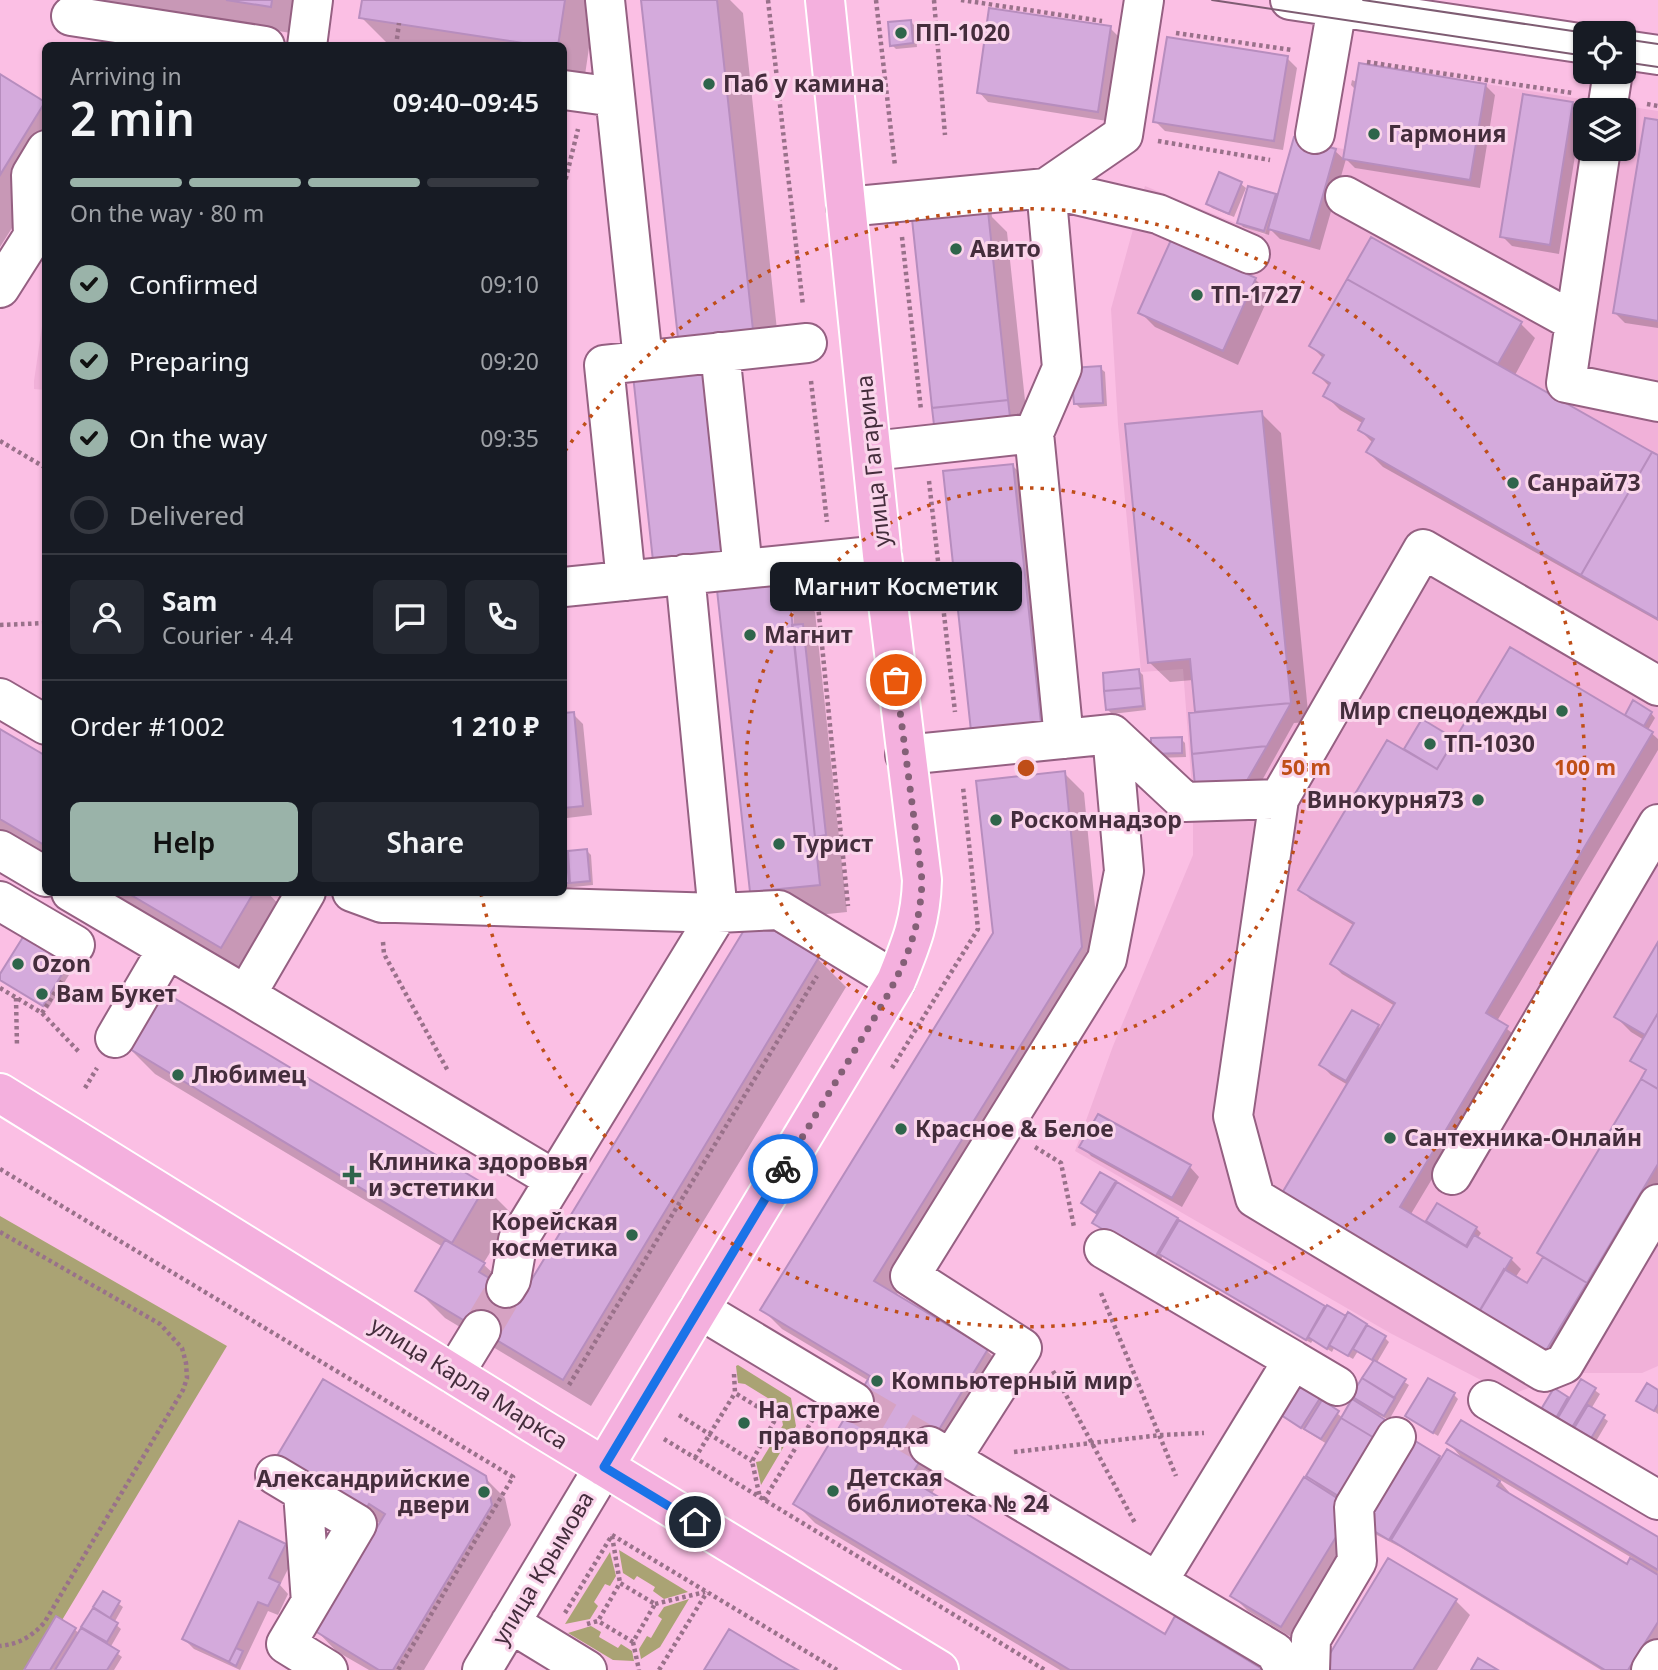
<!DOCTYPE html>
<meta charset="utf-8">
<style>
:root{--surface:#171b24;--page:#242831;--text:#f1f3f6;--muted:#9ea1a6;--line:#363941;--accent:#9ab3a9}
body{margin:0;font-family:"Noto Sans",sans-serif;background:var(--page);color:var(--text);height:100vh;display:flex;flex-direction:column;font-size:26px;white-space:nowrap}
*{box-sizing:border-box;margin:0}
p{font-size:23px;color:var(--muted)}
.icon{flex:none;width:38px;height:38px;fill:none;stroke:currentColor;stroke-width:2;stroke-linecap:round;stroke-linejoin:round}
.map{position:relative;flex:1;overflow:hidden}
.sheet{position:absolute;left:42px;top:42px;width:525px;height:854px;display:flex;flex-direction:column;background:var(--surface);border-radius:10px;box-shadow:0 2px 5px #0004}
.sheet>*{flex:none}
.buttons{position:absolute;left:1573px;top:21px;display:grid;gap:14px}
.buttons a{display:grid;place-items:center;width:63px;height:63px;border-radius:10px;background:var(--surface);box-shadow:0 2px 5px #0004;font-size:35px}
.pin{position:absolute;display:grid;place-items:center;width:60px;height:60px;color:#fff;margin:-30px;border:4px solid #fff;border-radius:50%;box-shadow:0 2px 7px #0007}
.courier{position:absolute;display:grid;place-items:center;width:70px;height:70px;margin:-35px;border:5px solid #1a73e8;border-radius:50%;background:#fff;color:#222;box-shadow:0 2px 9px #0007}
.bubble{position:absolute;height:49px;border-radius:10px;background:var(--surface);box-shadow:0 2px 5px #0004;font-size:23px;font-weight:600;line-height:49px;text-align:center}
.overview em{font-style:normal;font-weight:600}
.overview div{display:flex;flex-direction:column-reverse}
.overview{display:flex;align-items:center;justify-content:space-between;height:119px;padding:0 28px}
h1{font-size:46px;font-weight:600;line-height:52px}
.bar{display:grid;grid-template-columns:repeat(4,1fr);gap:10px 7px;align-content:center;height:84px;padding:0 28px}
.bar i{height:9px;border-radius:5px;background:var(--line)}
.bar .current{background:var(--accent)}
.bar p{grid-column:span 4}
.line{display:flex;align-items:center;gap:18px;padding:0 28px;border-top:2px solid var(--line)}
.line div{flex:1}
.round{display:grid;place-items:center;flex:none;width:74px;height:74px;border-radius:10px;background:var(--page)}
ol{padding:0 28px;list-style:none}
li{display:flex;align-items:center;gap:21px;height:77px}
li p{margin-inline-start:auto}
li .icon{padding:7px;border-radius:50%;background:var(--accent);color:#111;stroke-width:4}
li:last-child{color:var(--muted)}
li i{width:38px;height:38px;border:4px solid var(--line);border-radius:50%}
.primary-button{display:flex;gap:14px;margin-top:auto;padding:14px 28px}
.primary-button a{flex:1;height:80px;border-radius:10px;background:var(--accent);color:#111;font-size:28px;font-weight:600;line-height:80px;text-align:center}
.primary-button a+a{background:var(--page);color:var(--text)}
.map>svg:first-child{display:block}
</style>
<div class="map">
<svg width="1658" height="1670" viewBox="0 0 1658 1670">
<rect width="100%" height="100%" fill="#fbbfe4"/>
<!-- built -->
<path fill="#f1b1d9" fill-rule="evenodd" d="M1486,84l172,27v1255l-16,7h-74l-58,22 -120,-62 -315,-182 38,-105 80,-191v-54l-10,-132 -42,3 -23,-248 -7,-115 34,-123 120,49 29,-98 176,43zM1586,110h38v39h-38z
M45,306v84l-11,-1v-8z"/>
<!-- green -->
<path fill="#aaa374" d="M0,1216l227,130 -195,324h-32z
M738,1365l53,33 5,28 -35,59 -5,-23 5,-1 22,-36 -4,-20 -34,-21 -7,-1 -2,-17z
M619,1550l69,42 -24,7 -11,-8 2,-4 -18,-11 -3,4 -11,-7z
M610,1552l6,24 -6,10 -5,-2 -11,18 4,4 -8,13 -25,5z
M689,1599l-29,48 -19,12 -2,-10 8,-13 4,2 11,-19 -4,-3 6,-9z
M591,1626l10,6 -2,5 19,11 3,-4 11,7 2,10 -21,-1 -45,-27z"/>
<!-- shadow -->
<path fill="#0003" fill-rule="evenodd" d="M100,0h204l-6,34 -193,-29z
M363,0h233l-11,75 -21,-4v-25l-175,-1 -28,-28z
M643,0h87l13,13 37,345 -72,8z
M911,22l4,4 2,21 -21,2 -4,-4z
M1110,28l10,10 -13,83 -119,-19 -9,-10z
M1287,58l10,10 -14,82 -118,-19 -10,-10z
M0,76l46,30v68l-46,73z
M1352,80l5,2 128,3 10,10 -15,93 -125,-20 -9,-9 -26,91 -40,-11 -10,-10 -1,6 -26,-8 -4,-5 36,-27 3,4 57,-48 10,9 11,-70 -5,-5z
M1573,103l9,10 -23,141 -47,-8 -10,-10z
M1658,122v206l-33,-5 -10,-10z
M1241,184l5,4 -12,29 -22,-9 -4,-5z
M991,209l1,8 15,15 20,187 -87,10 -26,-209z
M1372,239l149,85 14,14 -20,37 143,82v164l-275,-154 -15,-15 5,-9 -13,-13 4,-6 -24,-14 -15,-15 5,-8 -14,-14 8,-14 -13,-13z
M1255,279l15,15 -32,71 -83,-38 -15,-15z
M1100,368l5,4 2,34 -27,2 -4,-4z
M1261,413l20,20 28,289 -15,1 -39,70 -59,-82 -3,-31 -23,2 -20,-19z
M1012,465l15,15 28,258 -67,7z
M787,584l28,28 32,300 -68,7 -28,-28zM789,612h4l1,15h-3z
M1139,671l4,4 3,35 -34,4 -5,-5z
M1651,713l4,5 -7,12 10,9v11l-161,271 20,16 -106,177 24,14 -7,-7 9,-16 39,23 5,5 -4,6 34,20 10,10 -6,9 13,8 16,-28 -4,-5 107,-182 -15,-10 12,-21 -13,-8 -15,-15 42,-72v258l-103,173 -268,-161 61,-130 -17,-10 -10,-10 57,-38 3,3 14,-24 -53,-32 -10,-10 23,-38 -45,-27 -10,-10 112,-133 -6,-7 227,-29 -6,-6z
M573,714l10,10 9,91 -25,3 -3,-3v-100z
M0,731l46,27v98l-46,-27z
M1181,739l4,4 1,14 -29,1 -4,-4z
M1064,773l20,20 17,175 -205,328 91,55 20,19 -76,125 235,141 95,34h-201l-245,-147 -20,-20 74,-122 -87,-52 -19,-19 232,-376z
M587,851l4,4 2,30 -29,3v-35z
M109,892h158l19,20 -37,63z
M752,919l66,40 28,28 -255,419 -146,-88 -28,-28 26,-43 -288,-173 -28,-28 33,-55 325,196 28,28 -30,49 38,35z
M23,939l49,31 -24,39 -48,-31z
M1082,1146l108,21 9,10 -17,30 -91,-51z
M1100,1174l226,134 40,17 18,12 5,5 -13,22 33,21 -20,35 -10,-5 -1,2 -27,88 -16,-8 24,34 -63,109 -48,-29 -15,-15 88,-107 -13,-14 19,-31 -46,-28 16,-35 28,19 -1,3 19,15 32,-57 -17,-10 -5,8 -19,-11 -2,4 -19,-12 -2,3 -148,-87 -4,6 -76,-59z
M1582,1381l18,13 -9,15 17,12 -16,27 -36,-20 -2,-37 16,10z
M1658,1392v22l-19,-13z
M1454,1395l4,4 -20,37 -26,-16z
M1449,1443l209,96v107l-14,24h-43l-201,-123 -27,-14 -9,-10 75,-66 3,4 23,1zM1497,1478l135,80 -5,8 -119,-72 1,-2z
M299,1476l186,2 20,20 6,27 -87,145h-55l-33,-19 -19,-20 64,-107z
M285,1545l10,10 -15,30 8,9 -10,21 -10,-4 -28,59 -46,-21 -10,-10z
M103,1593l20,14 -9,16 7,6 -11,19 12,9 -8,13h-88l49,-40 4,3z
M1455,1600l15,15 -33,55h-115z"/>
<!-- building -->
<path fill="#d4aadc" stroke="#b78dbe" stroke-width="2" d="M226,0h46l-1,7z
M362,0h203l-7,46h-15l-184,-28z
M641,0h76l36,330 -75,8z
M989,8l122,18 -13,86 -121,-19z
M911,20l2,23 -23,3 -2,-24z
M1167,37l121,19 -14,85 -121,-19z
M1359,63l127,21 -16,96 -127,-21z
M0,74l45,28 -45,73z
M1523,94l50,8 -23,143 -50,-8z
M1645,118l13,2v201l-45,-8z
M1294,137l42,12 -26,92 -42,-12z
M1219,172l23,10 -13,32 -23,-10z
M1248,186l28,8 -12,37 -27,-8z
M988,211l20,189 -76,8 -20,-189z
M1371,237l151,85 -24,42 -151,-85z
M1171,240l85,38 -33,73 -85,-38z
M1347,279l305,173 -71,123 -215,-123 8,-13 -16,-9 6,-11 -41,-23 7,-13 -17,-10 11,-18 -15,-9z
M1101,366l2,37 -29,1 -3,-36z
M710,367l20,187 -77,7 -20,-186z
M1008,400l2,17 -76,8 -2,-17z
M1262,411l29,292 -96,9 -5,-53 -42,4 -23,-239z
M1652,452l6,3v164l-77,-44z
M1013,464l28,259 -70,8 -28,-260z
M788,582l32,303 -70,7 -33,-302z
M803,624l23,211 -11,2 -23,-212z
M1510,647l143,85 -167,281 22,13 -108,181 67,40 7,-12 38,23 -39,64 -198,-117 120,-202 -65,-39 24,-41 -56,-33 89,-150 50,29z
M1139,669l2,19 -37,3 -1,-18z
M1141,688l2,18 -37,4 -2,-19z
M1633,700l19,12 -8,14 -19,-11z
M1291,703l-24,43 -75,8 -3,-41z
M574,712l9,94 -19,2v-95z
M1422,719l33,20 -18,30 -33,-20z
M0,729l46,27v90l-46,-27z
M1182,737v16l-31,1v-16z
M1267,746l-22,38 -50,2 -3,-32z
M1065,771l17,176 -208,334 114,68 -79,130 256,155 10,-18 89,54h-194l-277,-166 77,-128 -110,-66 233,-377 -17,-152z
M587,849l3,32 -20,2 -2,-32z
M564,851h2l3,32h-5z
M126,892h128l-33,56z
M752,917l67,40 -256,423 -148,-89 30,-51 40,23 -6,9 42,25z
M23,937l45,27 -25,42 -43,-26v-6z
M1658,942v71l-13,22 -31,-18z
M159,989l327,196 -34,58 -327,-197z
M1352,1010l27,15 -33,56 -27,-16z
M1658,1013v76l-17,-10 5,-9 -16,-9z
M1641,1079l17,10v75l-71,119 -50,-30z
M1098,1114l93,51 -19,33 -93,-51z
M1100,1172l16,9 -20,32 -15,-10z
M1117,1182l61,36 -24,41 -62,-36z
M1437,1203l40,24 -11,19 -40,-25z
M1179,1220l146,86 -19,34 -147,-86z
M1543,1257l44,26 -48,79 -66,-40 31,-53 23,14z
M1327,1305l19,11 -19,33 -19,-12z
M1348,1312l19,12 -19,32 -19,-11z
M1367,1325l19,11 -14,24 -19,-11z
M1374,1360l32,19 -12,19 -32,-20z
M1296,1378l26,17 -21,33 -26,-17z
M1362,1378l33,20 -11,18 -33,-20z
M1428,1378l27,15 -22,40 -28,-17z
M323,1379l163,97 6,29 -99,165h-14l-64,-39 70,-117 -16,-10 -3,5 -89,-53z
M1581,1379l15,9 -28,46 -15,-8z
M1647,1383l11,7v14l-4,7 -18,-10z
M1554,1388l14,9 -16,28 -15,-9z
M1352,1399l35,22 -11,18 -35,-21z
M1322,1400l17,11 -18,28 -17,-10z
M1588,1405l17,10 -18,30 -17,-10z
M1341,1418l35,21 -36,58 -34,-21z
M1461,1420l197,117v33l-212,-127z
M1412,1439l28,17 -51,84 -27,-16z
M1447,1449l53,32 -3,5 130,78 3,-6 28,17v47l-30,48h-23l-214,-130z
M1304,1477l36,23 -5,9 10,6 -1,9 -63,103 -51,-31z
M239,1521l47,23 -17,34 11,5 -12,23 -10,-4 -29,60 -47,-23z
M1388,1558l69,41 -44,71h-93z
M103,1591l17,10 -10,17 -17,-11z
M93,1608l25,15 -11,19 -26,-15z
M56,1616l20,12 -26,42h-26z
M81,1628l38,23 -12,19h-52z
M729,1629l53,32 16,9h-94z
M236,1648l7,3 -7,15 -7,-4z
M1478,1658l20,12h-27z"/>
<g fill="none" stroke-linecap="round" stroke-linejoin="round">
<!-- minor-tunnel -->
<path stroke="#d6a2c2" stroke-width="38" stroke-dasharray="38 19" stroke-linecap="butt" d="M481,1330l25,-42
M854,1402l75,44"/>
<defs>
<path id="minor" d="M605,0l38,360
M1290,0l296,44
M71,16l194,30
M307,46l6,-46
M1624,50l34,5
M564,90l51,7
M1607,110l6,-38
M1315,134l22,-127
M1046,188l77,-53 21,-135
M1046,188l112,26 92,40
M1345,196l230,126 -9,61 92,19
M846,207l200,-19 16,180 -28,65 30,306
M0,288l33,-52 -2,-61 15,-25
M1575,322l26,-173
M720,352l23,217
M872,451l162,-18
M626,581l-22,-216 203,-22
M564,587l318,-32
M1658,686l-235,-137 -144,250 -46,317 22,82 289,174 20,-8 94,-160
M0,698l46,27
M1112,734l73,68 94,-3
M905,755l207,-21 12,137 -17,88 -197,317 112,72 -71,111
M0,850l46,27
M71,892l175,103
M306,892l-60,103 309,185
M352,892l30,11h14l322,10 61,-3 117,71
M0,901l75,44
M115,1038l52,-89
M1452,1175l206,-351
M1104,1249l189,111 -135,221
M506,1288l5,-8 7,-40 200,-327 -33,-339
M699,1309l155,93
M1293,1360l44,26
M454,1374l27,-44
M1488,1400l170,100
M929,1446l346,206 10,18
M275,1475l82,49 -71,120 42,26
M303,1492l8,110
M510,1623l77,47
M482,1670l122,-203
M1310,1670l1,-31 46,-78 -3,-54 42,-70
M1651,1670l7,-11"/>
<path id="major" d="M0,1093l542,336 397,241
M604,1467l292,-486c15,-37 25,-61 26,-101l-40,-325 -57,-555"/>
</defs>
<!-- minor casing -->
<use href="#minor" stroke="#956082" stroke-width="42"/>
<!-- major casing -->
<use href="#major" stroke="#fff" stroke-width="42"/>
<!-- path -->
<path stroke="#99718a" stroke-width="4.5" stroke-dasharray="3.5 3.5" stroke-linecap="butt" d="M768,0l35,306
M876,0l19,166
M934,0l11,135
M961,0l141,21
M1176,33l116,17
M513,44l6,2
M396,46l3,-23
M1367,62l206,31
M1647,104l11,2
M1158,141l112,19
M564,186l14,-57
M902,237l19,173
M811,381l16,141
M0,441l46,27
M929,481l26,231
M822,599l-4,6 30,301
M0,625l46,-2
M383,942l1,12 64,117
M0,988l42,25 38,40
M16,998l1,48
M42,1013l20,-32
M892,1068l86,-139 -15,-142
M85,1088l12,-20
M1035,1147l26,16 13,64
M0,1169l513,308 -115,193
M0,1232l160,92 22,24 4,15 1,15 -4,12 -139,233c-13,14 -25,21 -44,23
M1101,1293l75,183
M1053,1371l82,152
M734,1374l1,19 41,25 -24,43 8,37
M569,1385l248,-409
M679,1415l73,46
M664,1439l381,231
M1014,1452l147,-17 43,-2
M695,1458l40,-65
M764,1500l49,-81
M612,1535l225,135
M612,1536l8,47
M655,1604l50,-12
M565,1613l47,-78
M587,1624l11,-3 35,21 22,-38 -35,-21 -22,38
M633,1642l6,28
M659,1670l48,-78"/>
<!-- minor -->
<use href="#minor" stroke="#fff" stroke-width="38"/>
<!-- major -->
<use href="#major" stroke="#f4b0de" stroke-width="38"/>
<!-- tram -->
<path stroke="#7e5c72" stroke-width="2" d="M1212,0l374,56
M1363,0l223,33
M1624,39l34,5
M1624,62l34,5"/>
</g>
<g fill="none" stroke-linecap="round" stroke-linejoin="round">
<!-- done -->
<path stroke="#846077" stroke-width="7" stroke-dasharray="0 12.6" d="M783,1169c23,-38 46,-76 69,-114 35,-59 68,-104 70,-175l-26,-200"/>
<!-- route -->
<path stroke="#1a73e8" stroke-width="9" d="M695,1522l-91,-55 179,-298"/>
</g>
<!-- distance rings -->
<g fill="none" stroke="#bf4e18" stroke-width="3.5" stroke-dasharray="3.5 7">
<circle cx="1026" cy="768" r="280"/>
<path d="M565 451A559 559 0 1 1 481 894"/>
</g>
<!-- markers -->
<g fill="#2f654b" stroke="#fad5eb" stroke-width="2.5">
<circle cx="901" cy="33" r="7"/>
<circle cx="709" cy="84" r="7"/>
<circle cx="1374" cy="134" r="7"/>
<circle cx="956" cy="249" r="7"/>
<circle cx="1197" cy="295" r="7"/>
<circle cx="1513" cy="483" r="7"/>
<circle cx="750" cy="635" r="7"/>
<circle cx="1562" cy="711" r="7"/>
<circle cx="1430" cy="744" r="7"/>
<circle cx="1478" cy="800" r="7"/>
<circle cx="996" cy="820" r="7"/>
<circle cx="779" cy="844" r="7"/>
<circle cx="18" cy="964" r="7"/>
<circle cx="42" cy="994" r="7"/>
<circle cx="178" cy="1075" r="7"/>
<circle cx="901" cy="1129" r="7"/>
<circle cx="1390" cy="1138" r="7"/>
<path d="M348.5 1164.5h7v7h7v7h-7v7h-7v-7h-7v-7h7z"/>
<circle cx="632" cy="1235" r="7"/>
<circle cx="877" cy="1381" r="7"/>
<circle cx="744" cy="1423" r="7"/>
<circle cx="833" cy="1491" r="7"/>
<circle cx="484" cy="1492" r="7"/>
</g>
<g text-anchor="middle" stroke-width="6" stroke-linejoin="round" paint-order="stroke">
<!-- poi labels -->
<g font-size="23" font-weight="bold" fill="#442d3c" stroke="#fad5eb" text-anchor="start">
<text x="915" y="41">ПП-1020</text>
<text x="723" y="92">Паб у камина</text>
<text x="1388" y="142">Гармония</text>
<text x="970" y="257">Авито</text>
<text x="1211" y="303">ТП-1727</text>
<text x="1527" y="491">Санрай73</text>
<text x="764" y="643">Магнит</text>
<text x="1548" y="719" text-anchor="end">Мир спецодежды</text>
<text x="1444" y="752">ТП-1030</text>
<text x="1464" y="808" text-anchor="end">Винокурня73</text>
<text x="1010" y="828">Роскомнадзор</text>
<text x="793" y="852">Турист</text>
<text x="32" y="972">Ozon</text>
<text x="56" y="1002">Вам Букет</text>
<text x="192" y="1083">Любимец</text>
<text x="915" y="1137">Красное &amp; Белое</text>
<text x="1404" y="1146">Сантехника-Онлайн</text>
<text x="368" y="1170">Клиника здоровья<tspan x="368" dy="26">и эстетики</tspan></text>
<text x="618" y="1230" text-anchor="end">Корейская<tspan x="618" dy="26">косметика</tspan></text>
<text x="891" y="1389">Компьютерный мир</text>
<text x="758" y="1418">На страже<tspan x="758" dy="26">правопорядка</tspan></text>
<text x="847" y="1486">Детская<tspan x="847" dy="26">библиотека № 24</tspan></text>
<text x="470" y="1487" text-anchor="end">Александрийские<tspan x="470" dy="26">двери</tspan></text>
</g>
<!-- street labels -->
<g font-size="23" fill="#442d3c" stroke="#fad5eb">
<text transform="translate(873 461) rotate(-96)" y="8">улица Гагарина</text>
<text transform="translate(469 1383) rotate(32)" y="8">улица Карла Маркса</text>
<text transform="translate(543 1568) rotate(-59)" y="8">улица Крымова</text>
</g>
</g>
<circle cx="1026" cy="768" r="10" fill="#bf4e18" stroke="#fad5eb" stroke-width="3.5"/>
<g font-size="21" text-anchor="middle" font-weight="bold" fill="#bf4e18" stroke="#fad5eb" stroke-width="6" stroke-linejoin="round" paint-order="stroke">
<text x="1306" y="775">50 m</text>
<text x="1585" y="775">100 m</text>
</g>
</svg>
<div class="buttons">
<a><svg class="icon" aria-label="locate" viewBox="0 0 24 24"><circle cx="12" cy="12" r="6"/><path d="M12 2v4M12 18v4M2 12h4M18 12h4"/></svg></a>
<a><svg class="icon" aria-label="layers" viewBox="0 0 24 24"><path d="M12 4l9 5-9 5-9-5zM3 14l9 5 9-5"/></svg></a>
</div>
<div class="pin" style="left:896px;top:680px;background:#ea580c"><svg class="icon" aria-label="bag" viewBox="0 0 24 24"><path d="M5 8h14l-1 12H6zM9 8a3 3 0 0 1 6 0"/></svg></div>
<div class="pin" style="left:695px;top:1522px;background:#1f2937"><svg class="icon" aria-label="home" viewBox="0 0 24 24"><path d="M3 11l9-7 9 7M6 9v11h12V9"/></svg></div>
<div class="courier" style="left:783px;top:1169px"><svg class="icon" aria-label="bike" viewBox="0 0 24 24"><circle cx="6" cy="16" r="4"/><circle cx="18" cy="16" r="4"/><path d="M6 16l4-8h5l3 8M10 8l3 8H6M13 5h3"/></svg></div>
<div class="bubble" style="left:770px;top:562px;width:252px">Магнит Косметик</div>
<section class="sheet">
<div class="overview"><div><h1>2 min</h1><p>Arriving in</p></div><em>09:40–09:45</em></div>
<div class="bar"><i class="current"></i><i class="current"></i><i class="current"></i><i></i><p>On the way · 80 m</p></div>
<ol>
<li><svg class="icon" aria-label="check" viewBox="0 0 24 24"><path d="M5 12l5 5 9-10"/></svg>Confirmed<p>09:10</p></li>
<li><svg class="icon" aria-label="check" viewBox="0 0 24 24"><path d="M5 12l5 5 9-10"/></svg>Preparing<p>09:20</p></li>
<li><svg class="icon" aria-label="check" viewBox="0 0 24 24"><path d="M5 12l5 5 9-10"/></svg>On the way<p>09:35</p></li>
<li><i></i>Delivered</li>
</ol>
<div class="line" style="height:126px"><a class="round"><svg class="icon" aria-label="person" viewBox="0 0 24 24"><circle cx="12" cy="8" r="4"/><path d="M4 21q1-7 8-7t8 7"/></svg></a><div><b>Sam</b><p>Courier · 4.4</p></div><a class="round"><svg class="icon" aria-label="chat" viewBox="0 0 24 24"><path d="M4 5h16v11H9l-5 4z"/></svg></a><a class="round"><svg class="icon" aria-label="phone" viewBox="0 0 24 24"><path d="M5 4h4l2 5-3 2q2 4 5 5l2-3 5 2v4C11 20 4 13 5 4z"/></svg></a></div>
<div class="line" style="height:91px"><div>Order #1002</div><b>1 210 ₽</b></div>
<div class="primary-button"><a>Help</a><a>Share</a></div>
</section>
</div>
